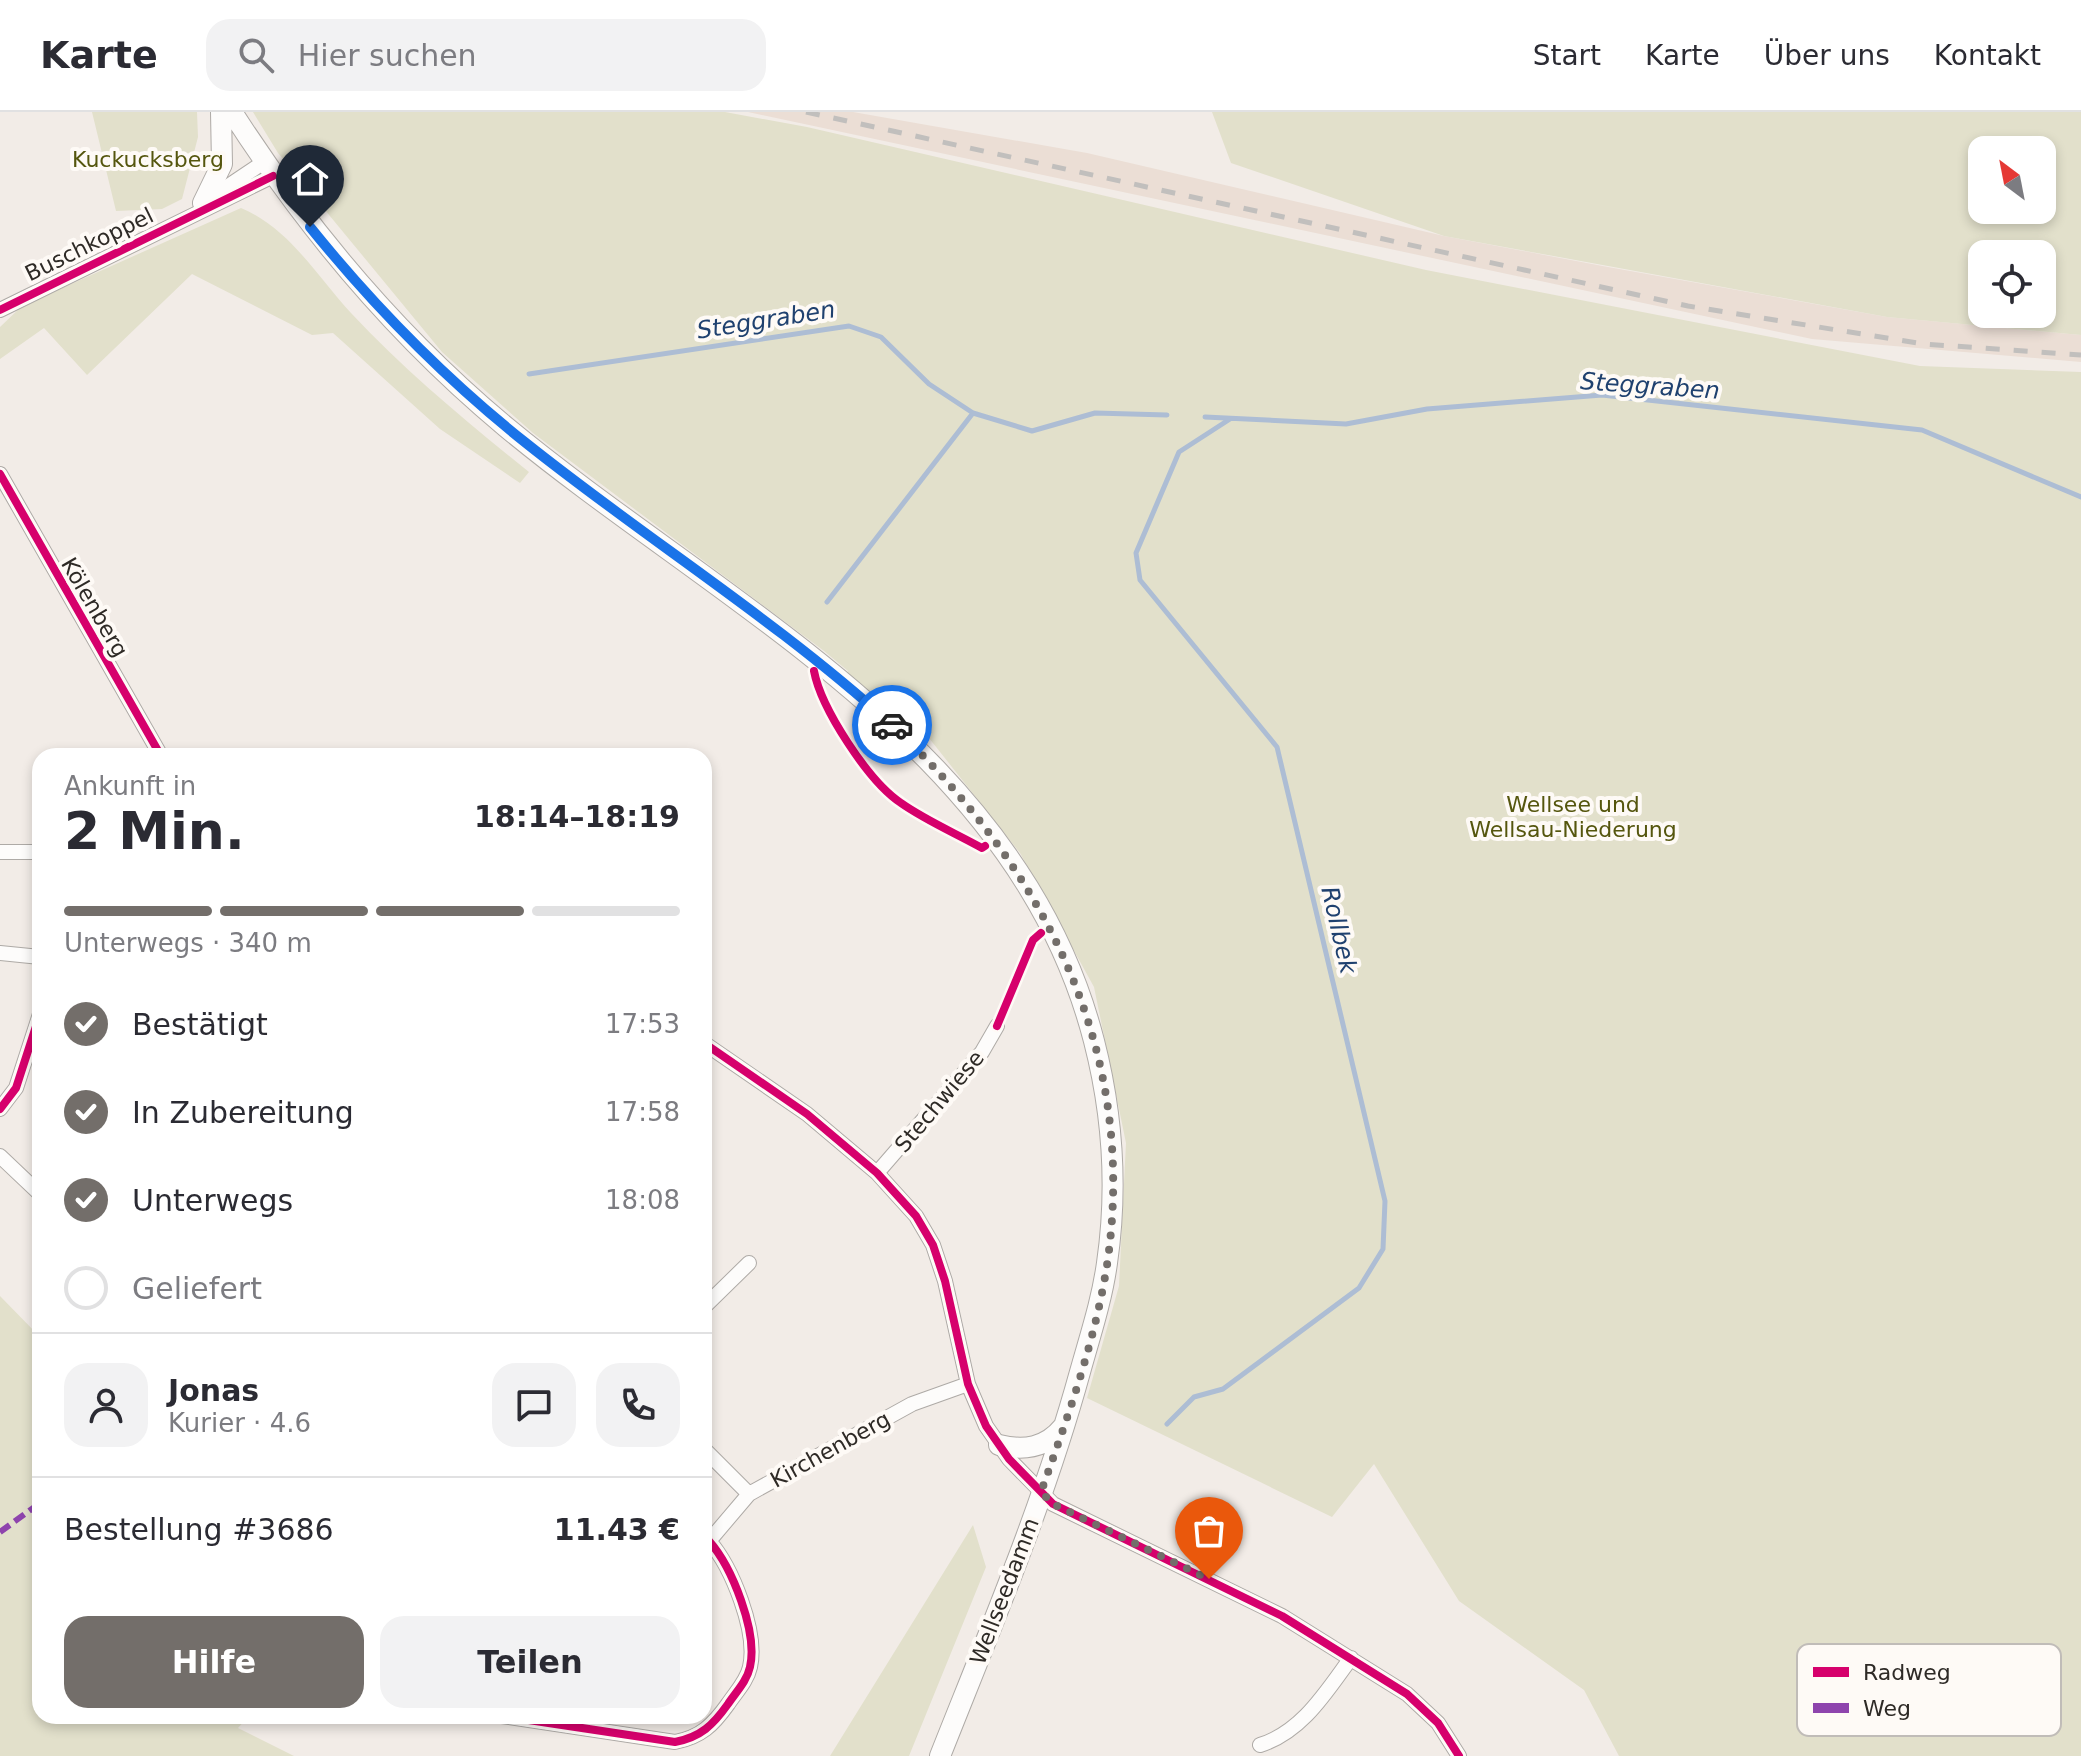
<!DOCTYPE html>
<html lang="de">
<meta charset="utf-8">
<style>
:root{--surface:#fff;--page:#f2f2f3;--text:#2b2b33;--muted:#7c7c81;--line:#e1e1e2;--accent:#736e6a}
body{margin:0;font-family:"DejaVu Sans",sans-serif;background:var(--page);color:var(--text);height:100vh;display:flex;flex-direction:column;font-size:30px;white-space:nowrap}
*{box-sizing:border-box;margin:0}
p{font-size:26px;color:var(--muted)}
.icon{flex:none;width:44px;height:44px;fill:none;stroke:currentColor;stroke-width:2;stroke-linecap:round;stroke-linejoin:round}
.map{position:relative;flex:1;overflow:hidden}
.panel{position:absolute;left:32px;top:636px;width:680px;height:976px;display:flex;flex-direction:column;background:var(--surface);border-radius:24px;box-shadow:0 4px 12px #0003}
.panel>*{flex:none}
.needle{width:52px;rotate:328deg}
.fabs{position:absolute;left:1968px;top:24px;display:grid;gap:16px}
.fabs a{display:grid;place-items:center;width:88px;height:88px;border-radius:16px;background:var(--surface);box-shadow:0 4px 12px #0003;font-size:40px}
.pin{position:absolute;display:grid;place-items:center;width:68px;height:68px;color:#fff;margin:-82px -34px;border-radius:50% 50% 50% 0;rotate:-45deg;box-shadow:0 0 8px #0007}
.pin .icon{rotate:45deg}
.courier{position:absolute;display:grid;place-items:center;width:80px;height:80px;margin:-40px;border:6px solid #1a73e8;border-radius:50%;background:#fff;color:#222;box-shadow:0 2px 10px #0007}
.summary em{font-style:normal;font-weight:700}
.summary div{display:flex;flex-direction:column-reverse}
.summary{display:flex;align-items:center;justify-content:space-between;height:136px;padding:0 32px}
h1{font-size:52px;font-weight:700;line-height:60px}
.bar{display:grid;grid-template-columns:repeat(4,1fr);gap:12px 8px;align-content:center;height:96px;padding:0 32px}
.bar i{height:10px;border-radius:6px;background:var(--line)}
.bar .active{background:var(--accent)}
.bar p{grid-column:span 4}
.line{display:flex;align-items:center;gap:20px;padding:0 32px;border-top:2px solid var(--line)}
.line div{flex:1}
.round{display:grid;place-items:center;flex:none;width:84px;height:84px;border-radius:24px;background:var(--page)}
ol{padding:0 32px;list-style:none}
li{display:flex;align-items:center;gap:24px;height:88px}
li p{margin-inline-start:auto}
li .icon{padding:8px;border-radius:50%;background:var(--accent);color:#fff;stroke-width:4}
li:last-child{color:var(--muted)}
li i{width:44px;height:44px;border:4px solid var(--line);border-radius:50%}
.button{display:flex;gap:16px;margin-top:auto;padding:16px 32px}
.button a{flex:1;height:92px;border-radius:24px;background:var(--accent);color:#fff;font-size:32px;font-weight:700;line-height:92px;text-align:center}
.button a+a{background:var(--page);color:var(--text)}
header{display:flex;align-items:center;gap:48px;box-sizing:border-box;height:112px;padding:0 40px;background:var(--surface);border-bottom:2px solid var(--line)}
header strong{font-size:38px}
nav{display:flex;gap:44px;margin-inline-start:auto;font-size:28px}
.search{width:560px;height:72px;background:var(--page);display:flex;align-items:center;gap:20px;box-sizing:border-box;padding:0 28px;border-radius:24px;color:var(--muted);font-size:30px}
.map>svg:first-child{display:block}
</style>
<header>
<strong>Karte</strong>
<div class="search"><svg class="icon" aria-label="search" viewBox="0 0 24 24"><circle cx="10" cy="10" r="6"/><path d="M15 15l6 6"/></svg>Hier suchen</div>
<nav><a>Start</a><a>Karte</a><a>Über uns</a><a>Kontakt</a></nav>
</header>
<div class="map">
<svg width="2081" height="1644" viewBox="0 0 2081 1644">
<rect width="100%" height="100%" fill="#f2ece7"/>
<!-- built -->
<path fill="#ebded5" d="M748,0h105l234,41 357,83 164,31 279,50 194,18v27l-269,-23z"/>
<!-- green -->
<path fill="#e2e0cb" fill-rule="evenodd" d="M92,0h105l1,25 -16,62 -20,10 -46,2z
M253,0h472l82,15 619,143 494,96 161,6v1384h-462l-35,-66 -125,-89 -85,-137 -42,53 -245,-119 32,-112 7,-143 -32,-156 -74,-134 -91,-115 -9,2 -25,-24 -50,-37 3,-8 -24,-20 -291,-218 -91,-81 -164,-199z
M1212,0h869v223l-194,-18 -443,-81 -213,-73zM1982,38h60v60h-60zM1982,142h60v60h-60z
M241,96c48,20 76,68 110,105 54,58 116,109 178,159l-9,11 -80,-54 -107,-96 -21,2 -120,-61 -105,101 -43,-47 -44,31v-32l22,-21z
M0,1184l40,41v379h209l-11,12 56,28h-294z
M973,1413l13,42 -77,189h-79z"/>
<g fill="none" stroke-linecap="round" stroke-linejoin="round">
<!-- stream -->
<path stroke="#adbdd4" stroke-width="5" d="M529,262l320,-48 32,11 48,47 44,29 59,18 63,-18 72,2
M1205,305l141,7 81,-15 175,-14 320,35 159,67
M827,490l146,-189
M1167,1312l27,-27 29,-8 136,-101 24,-39 2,-48 -108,-454 -137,-167 -4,-27 43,-101 51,-33"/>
<defs>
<path id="street" d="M206,89l58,-39
M0,198l273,-134
M0,362l161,282
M0,740h40
M0,841l40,4
M704,931l103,71 70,59 39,43 17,29 12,36 23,103 18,42 23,33 44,45 229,112 125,78 31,29 21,33
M0,997l16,-21 24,-74
M0,1044l40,38
M877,1061l105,-121 15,-26
M704,1195l45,-44
M704,1337l45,45
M704,1435l45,-53 163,-90 56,-20
M502,1604l173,26c26,-5 38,-17 53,-38 8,-12 19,-23 22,-37 8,-35 -18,-100 -41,-126
M1260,1633c42,-13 66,-53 91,-87"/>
<path id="secondary" d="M232,0c75,117 166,225 274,315 216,179 512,319 588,614 19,74 24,146 13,222 -5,37 -17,73 -27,109 -36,131 -90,258 -140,384
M203,91l19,-39 -1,-52
M999,1333c25,6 47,3 64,-18"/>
</defs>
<!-- street casing -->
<use href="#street" stroke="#aeaaa6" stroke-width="16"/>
<!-- secondary casing -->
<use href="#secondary" stroke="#aeaaa6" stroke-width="22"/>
<!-- street -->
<use href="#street" stroke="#fdfcfb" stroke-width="14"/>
<!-- secondary -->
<use href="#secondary" stroke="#fdfcfb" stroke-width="20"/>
<!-- rail -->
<path stroke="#c1bfbd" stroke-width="5" stroke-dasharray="14 14" stroke-linecap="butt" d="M806,0l882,194 236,38 157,11"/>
<!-- quiet -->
<path stroke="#8e44ad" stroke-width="6" stroke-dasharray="12 6" stroke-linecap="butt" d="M0,1420l40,-29"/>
<defs>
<path id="cycleway" d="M0,198l273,-134
M0,362l161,282
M814,559c7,37 54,110 87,132 24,17 54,30 81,45l3,-2
M997,914l36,-86 8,-7
M704,931l103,71 70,59 39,43 17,29 12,36 23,103 18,42 23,33 44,45 229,112 125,78 31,29 21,33
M0,997l16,-21 24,-74
M502,1604l173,26c26,-5 38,-17 53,-38 8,-12 19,-23 22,-37 8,-35 -18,-100 -41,-126"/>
</defs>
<!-- cycleway casing -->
<use href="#cycleway" stroke="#fefaf6" stroke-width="13"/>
<!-- cycleway -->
<use href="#cycleway" stroke="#d6006c" stroke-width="8"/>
</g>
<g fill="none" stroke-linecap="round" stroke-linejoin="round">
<!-- done -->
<path stroke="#736e6a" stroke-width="8" stroke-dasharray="0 14.4" d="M892,613c152,144 247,326 215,540 -12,77 -40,154 -66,227l12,12 156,75"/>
<!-- route -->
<path stroke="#1a73e8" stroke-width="10" d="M310,115c63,78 138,154 216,216 120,96 252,178 366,282"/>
</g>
<g text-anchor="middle" stroke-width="8" stroke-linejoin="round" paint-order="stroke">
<!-- park labels -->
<g font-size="22" fill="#55560e" stroke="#fefaf6">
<text x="148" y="55">Kuckucksberg</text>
<text x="1573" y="700">Wellsee und<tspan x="1573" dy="25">Wellsau-Niederung</tspan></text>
</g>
<!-- street labels -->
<g font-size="22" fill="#2e2a26" stroke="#fefaf6">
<text transform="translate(89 132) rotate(-26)" y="8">Buschkoppel</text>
<text transform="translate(95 495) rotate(60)" y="8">Kölenberg</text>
<text transform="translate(939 989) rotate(-50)" y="8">Stechwiese</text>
<text transform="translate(830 1337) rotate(-29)" y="8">Kirchenberg</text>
<text transform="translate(1004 1479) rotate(-69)" y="8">Wellseedamm</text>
</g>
<!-- water labels -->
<g font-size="24" font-style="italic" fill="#1f416f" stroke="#fefaf6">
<text transform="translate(766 208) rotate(-9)" y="8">Steggraben</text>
<text transform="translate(1650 274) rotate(4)" y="8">Steggraben</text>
<text transform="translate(1339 818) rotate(77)" y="8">Rollbek</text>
</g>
</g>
<!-- legend -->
<rect x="1797" y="1532" width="264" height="92" rx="12" fill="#fefaf6" stroke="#c0bcb8" stroke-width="2"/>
<rect x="1813" y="1555" width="36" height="10" fill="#d6006c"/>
<rect x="1813" y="1591" width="36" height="10" fill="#8e44ad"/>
<g font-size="22" fill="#2e2a26">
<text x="1863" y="1568">Radweg</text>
<text x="1863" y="1604">Weg</text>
</g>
</svg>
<div class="fabs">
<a><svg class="needle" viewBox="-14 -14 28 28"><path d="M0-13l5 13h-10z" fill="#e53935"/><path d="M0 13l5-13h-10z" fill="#7c7c81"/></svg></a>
<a><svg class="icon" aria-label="locate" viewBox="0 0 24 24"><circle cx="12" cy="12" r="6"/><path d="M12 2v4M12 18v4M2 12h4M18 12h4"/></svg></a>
</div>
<div class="pin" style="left:1209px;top:1467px;background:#ea580c"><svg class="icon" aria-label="bag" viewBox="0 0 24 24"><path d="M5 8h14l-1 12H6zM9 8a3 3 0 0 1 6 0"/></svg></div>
<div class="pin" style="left:310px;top:115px;background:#1f2937"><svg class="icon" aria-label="home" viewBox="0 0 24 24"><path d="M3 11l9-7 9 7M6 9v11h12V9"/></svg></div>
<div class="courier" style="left:892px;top:613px"><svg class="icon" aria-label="car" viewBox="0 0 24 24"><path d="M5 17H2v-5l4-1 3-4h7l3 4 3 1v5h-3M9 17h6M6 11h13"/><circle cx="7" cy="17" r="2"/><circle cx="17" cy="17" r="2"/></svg></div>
<section class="panel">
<div class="summary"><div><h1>2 Min.</h1><p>Ankunft in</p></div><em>18:14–18:19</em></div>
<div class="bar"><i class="active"></i><i class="active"></i><i class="active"></i><i></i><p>Unterwegs · 340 m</p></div>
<ol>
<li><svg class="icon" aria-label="check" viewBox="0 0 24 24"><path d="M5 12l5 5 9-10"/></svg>Bestätigt<p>17:53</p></li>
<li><svg class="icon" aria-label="check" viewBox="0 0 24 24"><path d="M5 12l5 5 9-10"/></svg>In Zubereitung<p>17:58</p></li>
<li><svg class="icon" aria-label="check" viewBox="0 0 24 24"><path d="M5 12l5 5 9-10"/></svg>Unterwegs<p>18:08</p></li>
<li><i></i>Geliefert</li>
</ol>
<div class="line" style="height:144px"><a class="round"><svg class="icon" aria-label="person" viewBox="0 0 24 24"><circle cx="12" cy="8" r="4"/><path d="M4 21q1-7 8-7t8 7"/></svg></a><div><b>Jonas</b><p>Kurier · 4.6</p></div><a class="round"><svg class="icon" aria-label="chat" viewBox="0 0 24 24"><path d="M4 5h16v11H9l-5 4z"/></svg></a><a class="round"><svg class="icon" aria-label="phone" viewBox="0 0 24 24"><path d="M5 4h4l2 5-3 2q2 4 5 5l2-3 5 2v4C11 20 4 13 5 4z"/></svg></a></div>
<div class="line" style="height:104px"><div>Bestellung #3686</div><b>11.43 €</b></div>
<div class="button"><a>Hilfe</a><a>Teilen</a></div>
</section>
</div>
